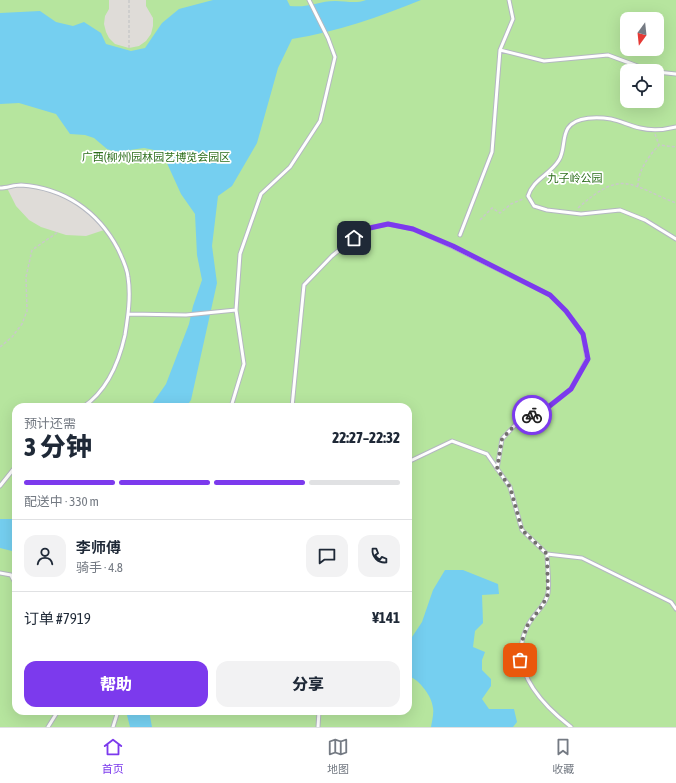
<!DOCTYPE html>
<html lang="zh">
<meta charset="utf-8">
<style>
:root{--surface:#fff;--page:#f2f2f3;--text:#1f2937;--muted:#747a83;--line:#e0e1e3;--accent:#7c3aed}
body{margin:0;font-family:"Asap Condensed","Noto Sans SC",sans-serif;background:var(--page);color:var(--text);height:100vh;display:flex;flex-direction:column;font-size:15px;white-space:nowrap}
*{box-sizing:border-box;margin:0}
p{font-size:13px;color:var(--muted)}
.icon{flex:none;width:22px;height:22px;fill:none;stroke:currentColor;stroke-width:2;stroke-linecap:round;stroke-linejoin:round}
.map{position:relative;flex:1;overflow:hidden}
.side{position:absolute;left:12px;top:403px;width:400px;height:312px;display:flex;flex-direction:column;background:var(--surface);border-radius:12px;box-shadow:0 4px 16px #0002}
.side>*{flex:none}
.needle{width:26px;rotate:195deg}
.tools{position:absolute;left:620px;top:12px;display:grid;gap:8px}
.tools a{display:grid;place-items:center;width:44px;height:44px;border-radius:8px;background:var(--surface);box-shadow:0 4px 16px #0002;font-size:20px}
.pin{position:absolute;display:grid;place-items:center;width:34px;height:34px;color:#fff;margin:-17px;border-radius:8px;box-shadow:0 2px 6px #0006}
.courier{position:absolute;display:grid;place-items:center;width:40px;height:40px;margin:-20px;border:3px solid #7c3aed;border-radius:50%;background:#fff;color:#222;box-shadow:0 1px 5px #0007}
.overview em{font-style:normal;font-weight:800}
.overview div{display:flex;flex-direction:column-reverse}
.overview{display:flex;align-items:center;justify-content:space-between;height:68px;padding:0 12px}
h1{font-size:26px;font-weight:800;line-height:30px}
.bar{display:grid;grid-template-columns:repeat(4,1fr);gap:6px 4px;align-content:center;height:48px;padding:0 12px}
.bar i{height:5px;border-radius:3px;background:var(--line)}
.bar .selected{background:var(--accent)}
.bar p{grid-column:span 4}
.line{display:flex;align-items:center;gap:10px;padding:0 12px;border-top:1px solid var(--line)}
.line div{flex:1}
.round{display:grid;place-items:center;flex:none;width:42px;height:42px;border-radius:12px;background:var(--page)}
.primary-button{display:flex;gap:8px;margin-top:auto;padding:8px 12px}
.primary-button a{flex:1;height:46px;border-radius:12px;background:var(--accent);color:#fff;font-size:16px;font-weight:800;line-height:46px;text-align:center}
.primary-button a+a{background:var(--page);color:var(--text)}
.menu{display:flex;justify-content:space-around;align-items:center;height:56px;border-top:1px solid var(--line);background:var(--surface);font-size:11px;color:var(--muted)}
.menu a{display:grid;justify-items:center;gap:2px}
.menu .selected{color:var(--accent)}
.map>svg:first-child{display:block}
</style>
<div class="map">
<svg width="676" height="727" viewBox="0 0 676 727">
<rect width="100%" height="100%" fill="#efe9e1"/>
<!-- green -->
<path fill="#b6e59e" fill-rule="evenodd" d="M0,0h676v727h-676zM627,19h30v30h-30zM627,71h30v30h-30zM16,407h392v304h-392z"/>
<!-- plaza -->
<path fill="#dfdcd8" d="M109,0h37v6l7,12v8l-2,8 -5,7 -7,5 -10,2 -14,-4 -6,-6 -3,-6 -2,-8 1,-8 4,-7z
M19,185l41,9 21,12 26,23 -21,7 -20,-1 -25,-8 -12,-7 -13,-14 -9,-18z"/>
<!-- water -->
<path fill="#75cff0" d="M213,0h74l3,6c19,2 29,-5 45,-5 11,0 21,3 31,-1h55c-42,17 -84,32 -129,39l-14,29 -21,75 -25,43 -14,10 -6,50 5,37 -26,117 -5,7h-36l16,-23 23,-60 4,-18 9,-26 -5,-25 -2,-41 -14,-20 -15,-33 3,-4 -15,-7 -10,-2 -28,4 -9,-3 -13,-11 -9,-3 -15,-1 -14,-20 -37,-11 -19,1v-91l40,-2 16,11 17,4 11,-4 17,11 5,11 25,7 14,-3 17,-25 17,-14z
M0,519h16v33l-16,-4z
M445,570h18l35,14 1,10 -17,1 1,28 -8,8 -2,16 12,5 -3,8v10l9,9v7l-9,13 7,10h25l3,13 -4,5h-82c1,-6 3,-14 2,-19 -1,-12 -14,-29 -25,-32v-33l14,-21 11,-32z
M126,711h23l3,16h-22z"/>
<g fill="none" stroke-linecap="round" stroke-linejoin="round">
<defs>
<path id="service" d="M500,50l44,11 64,-6 43,16
M657,72l19,2
M676,127c-12,3 -24,4 -36,1 -10,-2 -19,-7 -29,-9 -12,-2 -35,-3 -43,9 -6,9 -3,23 -9,32 -9,15 -26,19 -31,36l6,10 13,4 34,4 39,-4 25,10 31,19
M0,188c7,0 14,-3 21,-3 43,3 77,26 97,64 4,9 9,18 10,28 3,19 0,39 -3,58 -6,27 -18,56 -42,72
M460,235l32,-83 8,-102 13,-31 -4,-19
M129,314l57,1 50,-5
M231,407l13,-43 -8,-54 4,-56 21,-60 29,-27 30,-46 15,-64 -7,-19 -19,-38
M292,407l12,-122 28,-29 33,-27 23,-5 25,5 40,18 97,48 16,16 17,23 4,25 -16,30 -24,19 -30,15 -15,16 -5,30
M408,462l44,-21 35,13 23,33 12,43 25,24 35,4 89,44 5,7
M0,486l16,-20
M547,554c0,12 3,27 1,39 -2,13 -16,22 -21,34 -20,41 13,76 44,100
M0,573l11,2 5,10
M16,606l-1,8 1,6
M48,727l10,-16
M113,727l5,-16
M318,727l1,-16"/>
</defs>
<!-- service casing -->
<use href="#service" stroke="#b4b7c1" stroke-width="5"/>
<!-- path -->
<path stroke="#c9c9c9" stroke-width="1.5" stroke-dasharray="3 2" stroke-linecap="butt" d="M129,48v-48
M655,134l4,11
M638,186c0,-16 11,-30 21,-41l17,2
M578,208c45,-40 51,-23 98,-5
M480,220l12,-12 8,5 11,-9 12,-5
M0,347l12,-10 10,-13 5,-13 -1,-34 6,-27 26,-18"/>
<!-- service -->
<use href="#service" stroke="#fff" stroke-width="3"/>
</g>
<g fill="none" stroke-linecap="round" stroke-linejoin="round">
<!-- done -->
<path stroke="#726f6d" stroke-width="4" stroke-dasharray="0 7.2" d="M520,660l2,-19 5,-15 15,-20 6,-12 -1,-40 -25,-24 -12,-43 -13,-18 5,-30 15,-16 15,-8"/>
<!-- route -->
<path stroke="#7c3aed" stroke-width="5" d="M354,238l11,-9 23,-5 25,5 40,17 97,49 16,16 17,23 5,25 -17,30 -24,19 -15,7"/>
</g>
<g text-anchor="middle" stroke-width="3.5" stroke-linejoin="round" paint-order="stroke">
<!-- park labels -->
<g font-size="11" fill="#2c6e1b" stroke="#fff">
<text x="156" y="161">广西(柳州)园林园艺博览会园区</text>
<text x="575" y="182">九子岭公园</text>
</g>
</g>
</svg>
<div class="tools">
<a><svg class="needle" viewBox="-14 -14 28 28"><path d="M0-13l5 13h-10z" fill="#e53935"/><path d="M0 13l5-13h-10z" fill="#747a83"/></svg></a>
<a><svg class="icon" aria-label="locate" viewBox="0 0 24 24"><circle cx="12" cy="12" r="6"/><path d="M12 2v4M12 18v4M2 12h4M18 12h4"/></svg></a>
</div>
<div class="pin" style="left:520px;top:660px;background:#ea580c"><svg class="icon" aria-label="bag" viewBox="0 0 24 24"><path d="M5 8h14l-1 12H6zM9 8a3 3 0 0 1 6 0"/></svg></div>
<div class="pin" style="left:354px;top:238px;background:#1f2937"><svg class="icon" aria-label="home" viewBox="0 0 24 24"><path d="M3 11l9-7 9 7M6 9v11h12V9"/></svg></div>
<div class="courier" style="left:532px;top:415px"><svg class="icon" aria-label="bike" viewBox="0 0 24 24"><circle cx="6" cy="16" r="4"/><circle cx="18" cy="16" r="4"/><path d="M6 16l4-8h5l3 8M10 8l3 8H6M13 5h3"/></svg></div>
<section class="side">
<div class="overview"><div><h1>3 分钟</h1><p>预计还需</p></div><em>22:27–22:32</em></div>
<div class="bar"><i class="selected"></i><i class="selected"></i><i class="selected"></i><i></i><p>配送中 · 330 m</p></div>
<div class="line" style="height:72px"><a class="round"><svg class="icon" aria-label="person" viewBox="0 0 24 24"><circle cx="12" cy="8" r="4"/><path d="M4 21q1-7 8-7t8 7"/></svg></a><div><b>李师傅</b><p>骑手 · 4.8</p></div><a class="round"><svg class="icon" aria-label="chat" viewBox="0 0 24 24"><path d="M4 5h16v11H9l-5 4z"/></svg></a><a class="round"><svg class="icon" aria-label="phone" viewBox="0 0 24 24"><path d="M5 4h4l2 5-3 2q2 4 5 5l2-3 5 2v4C11 20 4 13 5 4z"/></svg></a></div>
<div class="line" style="height:52px"><div>订单 #7919</div><b>¥141</b></div>
<div class="primary-button"><a>帮助</a><a>分享</a></div>
</section>
</div>
<nav class="menu">
<a class="selected"><svg class="icon" aria-label="home" viewBox="0 0 24 24"><path d="M3 11l9-7 9 7M6 9v11h12V9"/></svg>首页</a>
<a><svg class="icon" aria-label="map" viewBox="0 0 24 24"><path d="M3 6l6-2 6 2 6-2v14l-6 2-6-2-6 2zM9 4v14M15 6v14"/></svg>地图</a>
<a><svg class="icon" aria-label="saved" viewBox="0 0 24 24"><path d="M7 4h10v16l-5-4-5 4z"/></svg>收藏</a>
</nav>
